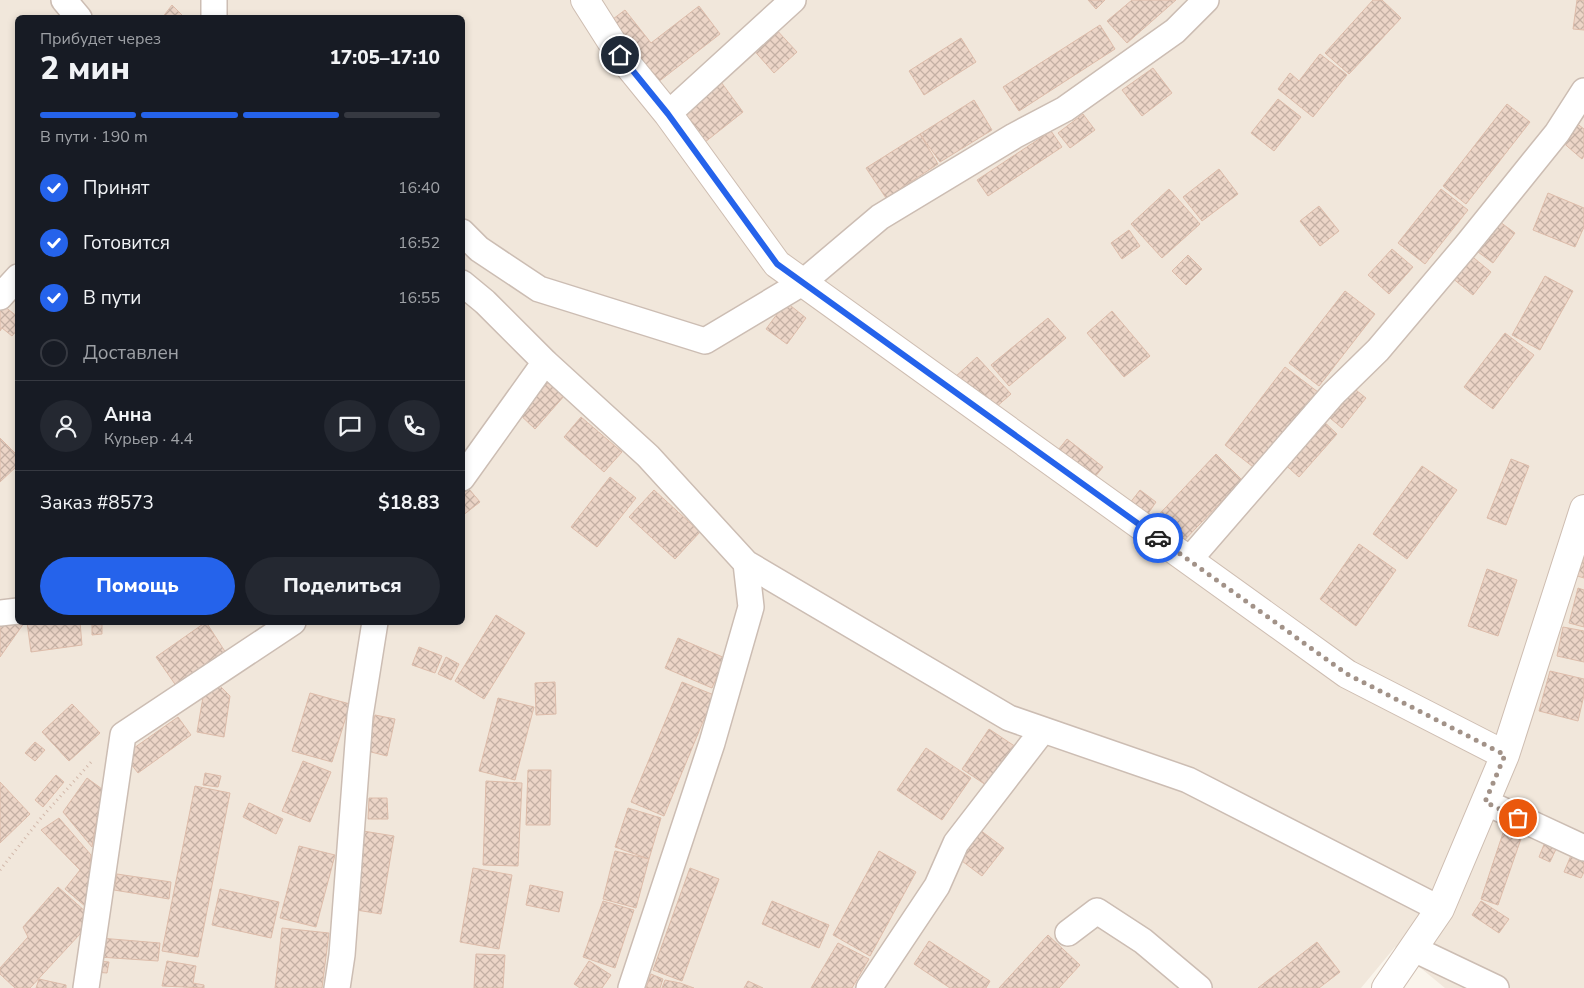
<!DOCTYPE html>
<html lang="ru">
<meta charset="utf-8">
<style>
:root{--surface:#171b24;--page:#242831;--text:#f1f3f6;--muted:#9ea1a6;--line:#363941;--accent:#2563eb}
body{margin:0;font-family:"Nunito Sans",sans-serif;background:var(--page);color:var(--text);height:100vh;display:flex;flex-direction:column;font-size:19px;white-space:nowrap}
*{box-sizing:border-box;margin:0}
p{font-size:16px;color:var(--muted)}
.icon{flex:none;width:28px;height:28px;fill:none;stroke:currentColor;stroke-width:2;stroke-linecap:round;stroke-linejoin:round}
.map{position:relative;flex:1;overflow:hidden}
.drawer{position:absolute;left:15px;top:15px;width:450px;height:610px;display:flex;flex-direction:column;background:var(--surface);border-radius:8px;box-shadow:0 2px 8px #0003}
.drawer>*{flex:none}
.pin{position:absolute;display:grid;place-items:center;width:42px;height:42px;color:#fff;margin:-21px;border:2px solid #fff;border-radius:50%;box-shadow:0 1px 5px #0007}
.courier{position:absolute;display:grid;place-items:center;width:50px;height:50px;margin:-25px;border:4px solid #2563eb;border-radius:50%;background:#fff;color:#222;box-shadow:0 1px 6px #0007}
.headline em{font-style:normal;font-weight:800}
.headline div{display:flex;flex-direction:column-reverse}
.headline{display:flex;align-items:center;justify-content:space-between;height:85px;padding:0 25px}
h1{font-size:32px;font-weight:800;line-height:38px}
.bar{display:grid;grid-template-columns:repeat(4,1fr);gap:8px 5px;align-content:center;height:60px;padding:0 25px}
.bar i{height:6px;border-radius:4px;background:var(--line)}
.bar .current{background:var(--accent)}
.bar p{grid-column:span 4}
.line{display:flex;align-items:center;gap:12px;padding:0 25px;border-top:1px solid var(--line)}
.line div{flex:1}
.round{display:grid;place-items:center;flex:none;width:52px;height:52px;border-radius:26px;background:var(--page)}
ol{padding:0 25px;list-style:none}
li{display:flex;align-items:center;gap:15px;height:55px}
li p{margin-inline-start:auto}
li .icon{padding:5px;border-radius:50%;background:var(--accent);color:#fff;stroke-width:4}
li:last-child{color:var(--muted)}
li i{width:28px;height:28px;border:2px solid var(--line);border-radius:50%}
.button{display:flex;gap:10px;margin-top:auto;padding:10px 25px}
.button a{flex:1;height:58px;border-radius:30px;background:var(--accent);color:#fff;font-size:20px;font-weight:800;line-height:58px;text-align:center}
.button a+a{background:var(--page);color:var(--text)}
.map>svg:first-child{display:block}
</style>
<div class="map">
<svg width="1584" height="988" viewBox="0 0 1584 988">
<defs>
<pattern id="building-cross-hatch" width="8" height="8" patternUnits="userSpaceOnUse" patternTransform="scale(1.25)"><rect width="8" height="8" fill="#ecd5c7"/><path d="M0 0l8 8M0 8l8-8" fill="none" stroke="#c4b0a4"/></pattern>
</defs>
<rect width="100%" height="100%" fill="#faf5ec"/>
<!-- residential -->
<path fill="#f1e7db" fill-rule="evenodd" d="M0,0h1584v988h-139l-50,-41 -34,41h-1361zM18,18h444v604h-444z"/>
<!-- building -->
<path fill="url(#building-cross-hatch)" stroke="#ddbcaa" d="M1088,0h17l-9,9z
M1132,0h44l-49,43 -20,-22z
M1373,0h9l19,18 -52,56 -24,-21z
M1577,0h7v30l-11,-1z
M172,5l13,13h-23z
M699,6l21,28 -67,52 -48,-61 20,-15 26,33z
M1100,25l15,24 -96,62 -16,-24z
M773,26l24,26 -23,21 -23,-26z
M961,38l15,24 -52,33 -15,-24z
M1320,54l27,21 -34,42 -35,-28 12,-16 9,8z
M1153,68l19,25 -30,23 -20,-26z
M721,82l22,30 -43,34 -23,-29z
M1278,99l23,18 -27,34 -23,-18z
M974,100l18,30 -52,32 -20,-28z
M1507,104l23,18 -64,82 -23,-18z
M1083,114l12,16 -25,18 -12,-15z
M1575,122l9,7v27l-2,3 -22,-19z
M1051,131l11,16 -74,49 -11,-16z
M920,134l18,30 -52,34 -20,-30z
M1219,169l19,25 -36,27 -19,-24z
M1169,189l31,35 -38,34 -31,-34z
M1441,189l27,21 -43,54 -27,-21z
M1548,193l36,15v19l-9,20 -42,-17z
M1319,206l20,25 -19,15 -20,-25z
M1496,219l19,14 -22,30 -19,-14z
M1129,230l11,16 -18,13 -11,-16z
M1392,249l21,18 -24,27 -21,-19z
M1469,254l22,18 -18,23 -22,-18z
M1188,255l14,14 -16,16 -14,-14z
M1545,276l28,15 -33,59 -28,-15z
M1345,291l30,23 -56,72 -30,-23z
M786,302l20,16 -19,26 -21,-15z
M0,303l18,14v12l-6,7 -10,-8 -2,3z
M1112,311l38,45 -26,21 -37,-44z
M1048,318l18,20 -57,48 -18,-21z
M1505,333l29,22 -41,54 -29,-22z
M977,357l34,37 -24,21 -33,-37z
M1285,367l33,25 -61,78 -32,-25z
M544,377l21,18 -30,34 -20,-19z
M1347,383l19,15 -24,30 -18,-15z
M581,417l41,35 -18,20 -40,-35z
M1319,417l18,17 -38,43 -18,-16z
M0,438l18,18v9l-18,17z
M1067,439l36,28 -13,16 -36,-28z
M1216,454l26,26 -66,69 -26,-25z
M1511,459l18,7 -23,59 -19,-7z
M1422,466l35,24 -50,69 -34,-25z
M610,477l26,21 -39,49 -26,-20z
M469,489l11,13 -18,14v-22z
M654,490l46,42 -25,27 -46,-42z
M1140,490l16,12 -13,19 -17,-13z
M1359,544l37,26 -40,56 -36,-27z
M1584,545v33l-10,-3z
M1487,569l30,11 -19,56 -30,-10z
M1578,588l6,2v37l-15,-4z
M496,615l29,18 -41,66 -29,-18z
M0,622l24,1 -24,34z
M27,622h53l2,23 -51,7z
M92,622h23v1l-13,1v10l-10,1z
M206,622l20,31 -49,34 -21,-30z
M1563,627l21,4v31l-27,-6z
M678,638l47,20 -13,30 -47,-20z
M419,647l23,9 -7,17 -23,-8z
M446,657l13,7 -8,16 -13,-6z
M1550,671l34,8v16l-6,26 -39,-10z
M555,682l1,32 -20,1 -1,-32z
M682,682l32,13 -50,121 -33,-14z
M217,683l13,13 -6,41 -27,-5 6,-35z
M310,693l40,11 -18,58 -40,-11z
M498,698l36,9 -19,73 -36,-9z
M72,704l28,29 -31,28 -27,-29z
M375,715l20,4 -8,37 -20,-5z
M178,717l13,18 -53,38 -14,-18z
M989,729l27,18 -27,40 -27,-18z
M35,742l10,8 -10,11 -10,-8z
M926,748l45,30 -29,42 -45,-30z
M303,761l28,11 -21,50 -28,-11z
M528,770h23l-1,55h-24z
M205,773l16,3 -3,11 -15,-2z
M56,775l8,7 -21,25 -8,-7z
M87,778l15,11 -10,58 -29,-35z
M486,781l36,2 -4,83 -35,-1z
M0,782l30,32 -30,29z
M195,786l35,7 -32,164 -36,-6z
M369,798h18l1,21h-20z
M249,803l34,16 -7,15 -33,-17z
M628,808l33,10 -12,41 -34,-12z
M59,818l32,37 -5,52 -21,-18 15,-19 -39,-40z
M1505,827l18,6 -25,72 -17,-6z
M980,830l24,18 -22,28 -24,-18z
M363,831l31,5 -13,78 -31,-5z
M1545,842l12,5 -7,15 -11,-5z
M299,846l36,9 -19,72 -36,-9z
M615,851l34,8 -13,49 -33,-9z
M879,851l37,21 -46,84 -37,-21z
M1572,853l12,5v14l-3,6 -17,-6z
M473,868l39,7 -13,74 -39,-7z
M690,868l29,11 -37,102 -29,-11z
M117,874l54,8 -2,17 -55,-9z
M530,885l33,7 -4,20 -33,-7z
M58,887l28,25 -6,22 -50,54h-15l-15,-14v-6l28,-31 -5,-10z
M220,889l59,13 -8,36 -59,-13z
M603,901l31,9 -19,58 -32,-11z
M772,901l57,24 -10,23 -57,-24z
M1481,901l28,18 -10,14 -27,-18z
M282,928l47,5 -7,55h-47z
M1048,935l32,30 -21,23h-60z
M100,938l60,5 -2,18 -59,-4z
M929,941l61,40 -4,7h-36l-36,-24z
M1317,942l23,30 -21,16h-61z
M838,943l31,16 -17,29h-41z
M476,954l29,1 -2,33h-29z
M97,961l12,1 -2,11 -12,-1z
M167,961l29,5 -3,17 11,2v3l-42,-2z
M589,961l22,14 -9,13h-22l-6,-4z
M651,974l12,5 -3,9h-14z
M39,979l27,6v3h-30z
M665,980l15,3 14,5h-32z
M748,981l15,7h-19z"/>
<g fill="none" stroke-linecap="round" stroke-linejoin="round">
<defs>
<path id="street" d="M64,0l15,18
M214,18v-18
M668,114l125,-114
M462,232l17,17 60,40 166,52 97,-58 78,-66 134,-81 51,-27 110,-78 31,-31
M462,283l23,19 60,60 103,94 98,107 263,155 179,62 252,129
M0,297l18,-20
M462,478l83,-116
M1189,560l144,-166 45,-44 87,-103 92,-114 27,-42
M0,613l18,-2
M1485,802l99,46
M1068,933l29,-22 46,30 56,47
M1414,949l82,39
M86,988l37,-253 170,-113
M337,988l5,-33 18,-239 15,-94
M631,988l81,-245 39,-136 -5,-44
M869,988l68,-102 19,-43 87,-113"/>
<path id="secondary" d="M585,0l35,55 48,59 109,150 570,410 158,81
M1386,988l54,-79 65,-154 79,-246"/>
</defs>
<!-- street casing -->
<use href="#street" stroke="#ccbdb3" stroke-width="28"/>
<!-- secondary casing -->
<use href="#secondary" stroke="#cebdb1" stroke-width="30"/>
<!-- path -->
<path stroke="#d2b8aa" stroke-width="3" stroke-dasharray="1 4" stroke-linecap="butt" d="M0,870l41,-52 52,-58"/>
<!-- street -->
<use href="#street" stroke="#fff" stroke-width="25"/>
<!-- secondary -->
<use href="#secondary" stroke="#fff" stroke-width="28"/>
</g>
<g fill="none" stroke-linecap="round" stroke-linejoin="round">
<!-- done -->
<path stroke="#a29288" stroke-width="5" stroke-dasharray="0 9" d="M1158,538l189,136 158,81 -20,47 33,16"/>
<!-- route -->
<path stroke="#2563eb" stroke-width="6" d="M620,55l48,59 109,150 381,274"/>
</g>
</svg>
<div class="pin" style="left:1518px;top:818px;background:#ea580c"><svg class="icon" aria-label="bag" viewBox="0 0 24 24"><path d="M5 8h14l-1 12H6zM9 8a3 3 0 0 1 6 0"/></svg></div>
<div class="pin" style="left:620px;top:55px;background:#1f2937"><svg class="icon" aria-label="home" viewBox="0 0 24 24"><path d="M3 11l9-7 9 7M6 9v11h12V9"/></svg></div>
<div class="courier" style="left:1158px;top:538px"><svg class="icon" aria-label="car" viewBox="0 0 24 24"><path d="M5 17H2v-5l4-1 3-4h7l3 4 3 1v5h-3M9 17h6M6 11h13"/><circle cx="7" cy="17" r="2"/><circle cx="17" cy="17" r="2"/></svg></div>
<section class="drawer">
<div class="headline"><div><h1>2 мин</h1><p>Прибудет через</p></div><em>17:05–17:10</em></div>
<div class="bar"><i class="current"></i><i class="current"></i><i class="current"></i><i></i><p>В пути · 190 m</p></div>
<ol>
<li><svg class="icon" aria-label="check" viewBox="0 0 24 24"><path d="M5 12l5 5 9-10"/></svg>Принят<p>16:40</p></li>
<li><svg class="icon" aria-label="check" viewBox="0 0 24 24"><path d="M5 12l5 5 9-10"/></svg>Готовится<p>16:52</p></li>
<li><svg class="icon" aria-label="check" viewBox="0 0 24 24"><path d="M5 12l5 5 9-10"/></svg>В пути<p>16:55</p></li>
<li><i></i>Доставлен</li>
</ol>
<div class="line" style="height:90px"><a class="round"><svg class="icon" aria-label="person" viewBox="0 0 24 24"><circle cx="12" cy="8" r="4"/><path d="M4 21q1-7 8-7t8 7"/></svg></a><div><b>Анна</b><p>Курьер · 4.4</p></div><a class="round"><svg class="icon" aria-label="chat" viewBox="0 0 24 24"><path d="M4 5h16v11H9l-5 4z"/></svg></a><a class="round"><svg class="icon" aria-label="phone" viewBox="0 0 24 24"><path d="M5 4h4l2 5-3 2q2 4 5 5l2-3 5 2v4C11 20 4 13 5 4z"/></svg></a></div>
<div class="line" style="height:65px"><div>Заказ #8573</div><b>$18.83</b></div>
<div class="button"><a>Помощь</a><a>Поделиться</a></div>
</section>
</div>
